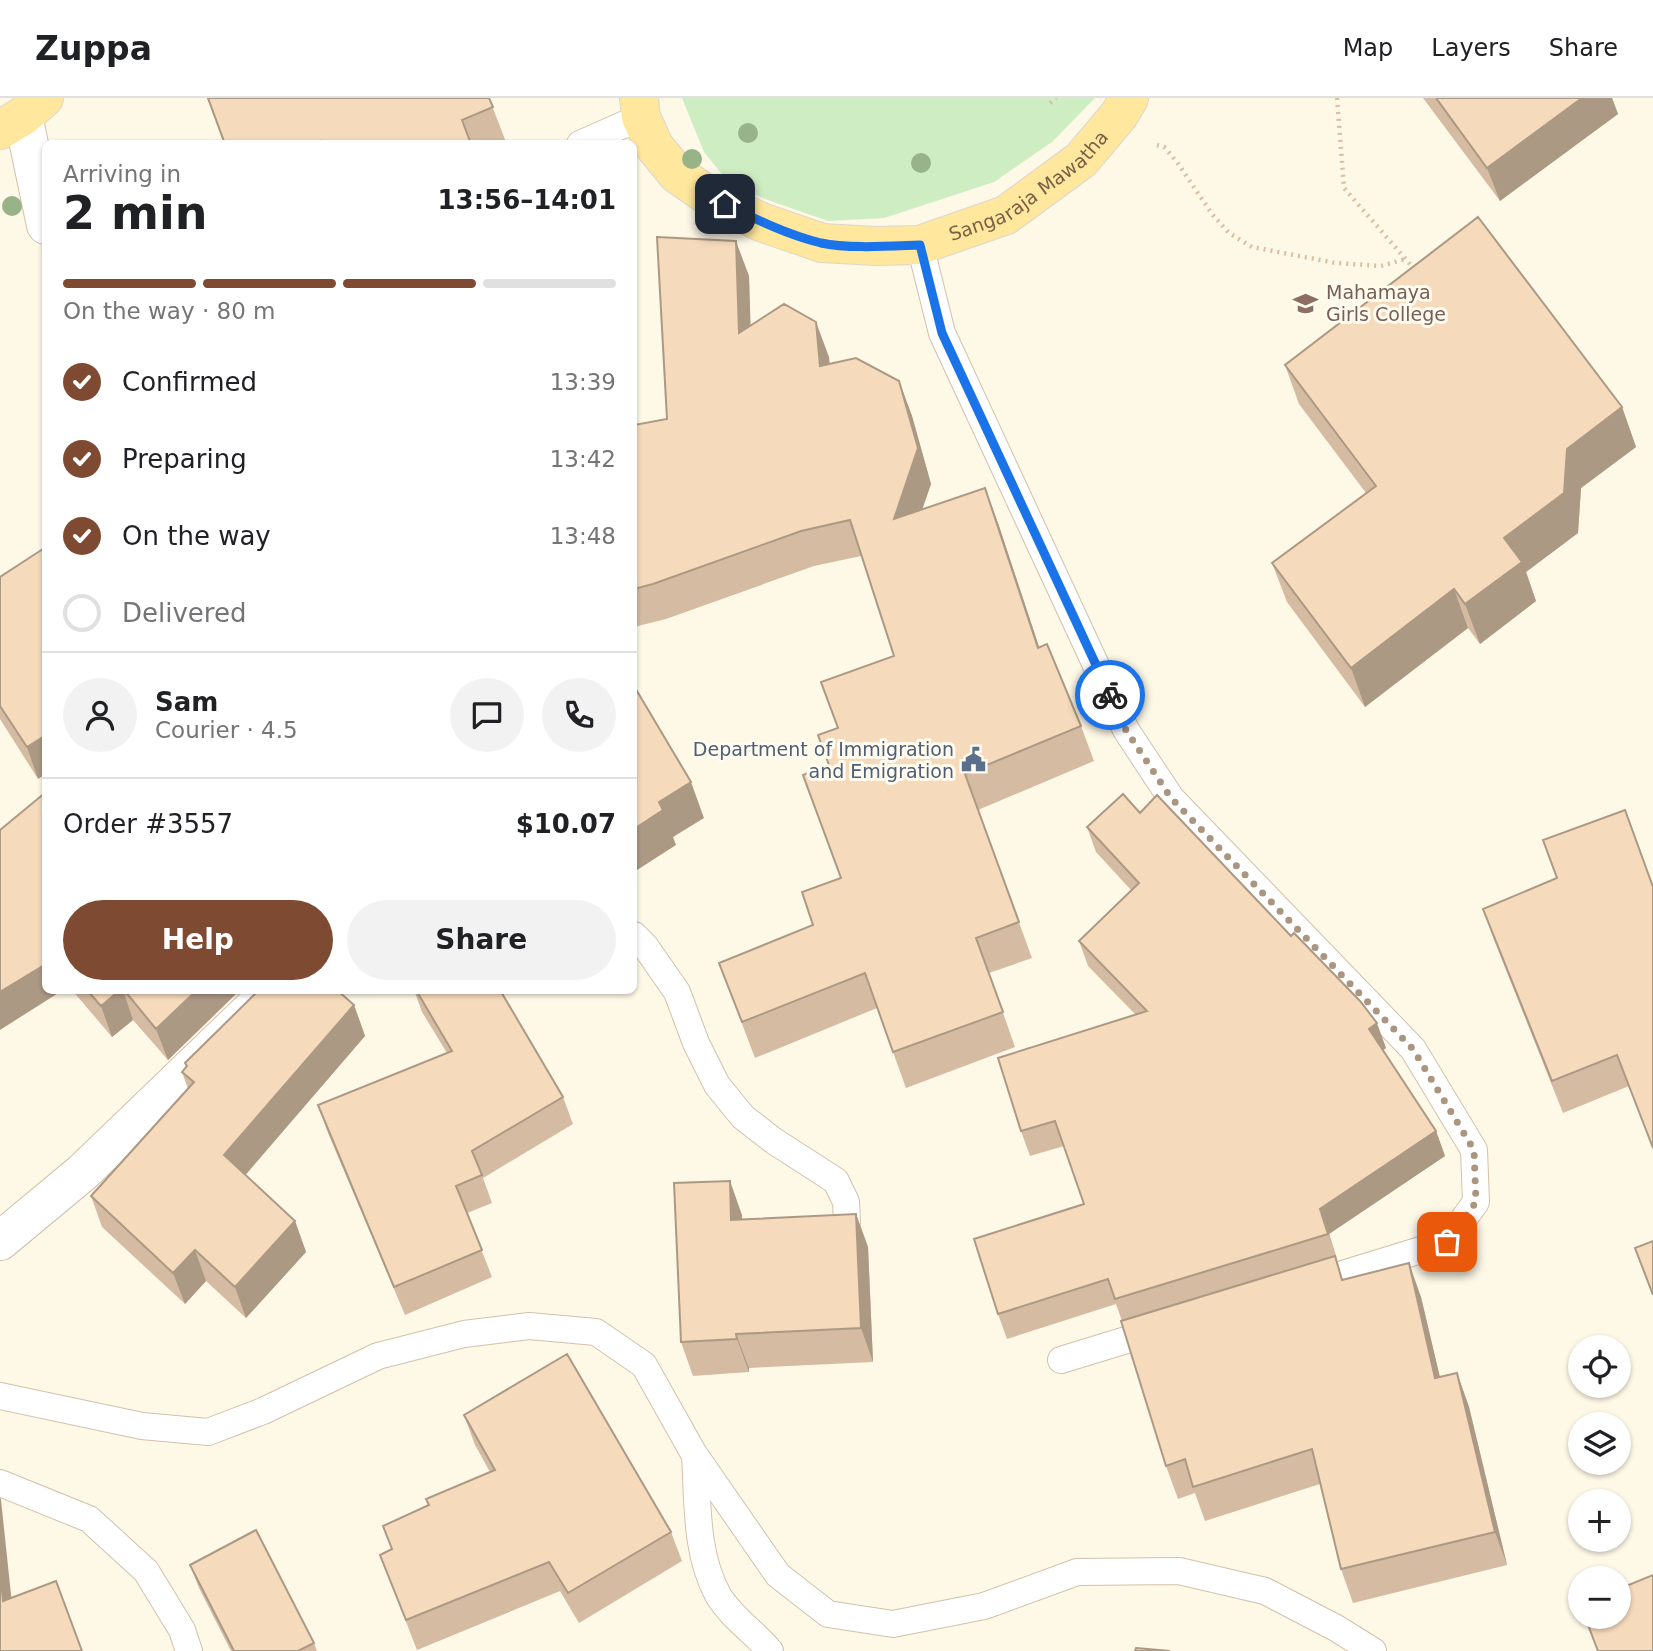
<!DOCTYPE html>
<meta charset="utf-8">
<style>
:root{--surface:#fff;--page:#f2f2f2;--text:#202124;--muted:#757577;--line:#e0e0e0;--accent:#7e4b32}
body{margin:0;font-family:"DejaVu Sans",sans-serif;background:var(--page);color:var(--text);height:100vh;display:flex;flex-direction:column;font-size:26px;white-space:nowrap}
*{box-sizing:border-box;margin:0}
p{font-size:23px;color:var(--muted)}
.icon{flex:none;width:38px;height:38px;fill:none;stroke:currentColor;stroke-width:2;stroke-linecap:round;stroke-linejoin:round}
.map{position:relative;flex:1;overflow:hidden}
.panel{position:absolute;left:42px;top:42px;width:595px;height:854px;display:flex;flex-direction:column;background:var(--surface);border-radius:10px;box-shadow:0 2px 5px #0004}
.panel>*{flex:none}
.fabs{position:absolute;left:1568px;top:1237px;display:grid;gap:14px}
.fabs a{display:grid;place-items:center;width:63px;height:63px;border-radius:50%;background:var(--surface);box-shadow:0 2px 5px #0004;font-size:35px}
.pin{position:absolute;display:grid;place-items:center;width:60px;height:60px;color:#fff;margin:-30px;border-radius:14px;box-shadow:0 4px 10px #0006}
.courier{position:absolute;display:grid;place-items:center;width:70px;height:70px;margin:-35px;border:5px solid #1a73e8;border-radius:50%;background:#fff;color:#222;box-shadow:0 2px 9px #0007}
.overview em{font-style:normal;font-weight:800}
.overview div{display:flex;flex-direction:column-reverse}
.overview{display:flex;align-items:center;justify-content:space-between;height:119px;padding:0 21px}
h1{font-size:46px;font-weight:800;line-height:52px}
.bar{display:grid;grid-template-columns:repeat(4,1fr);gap:10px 7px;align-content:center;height:84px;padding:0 21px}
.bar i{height:9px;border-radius:5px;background:var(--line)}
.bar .active{background:var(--accent)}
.bar p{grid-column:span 4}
.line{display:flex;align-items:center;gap:18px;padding:0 21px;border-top:2px solid var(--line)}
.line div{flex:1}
.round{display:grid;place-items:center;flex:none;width:74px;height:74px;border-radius:37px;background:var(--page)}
ol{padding:0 21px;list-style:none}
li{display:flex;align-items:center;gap:21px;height:77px}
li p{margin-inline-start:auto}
li .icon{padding:7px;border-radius:50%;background:var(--accent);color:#fff;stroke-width:4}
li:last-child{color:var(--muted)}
li i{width:38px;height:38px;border:4px solid var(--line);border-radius:50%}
.action{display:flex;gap:14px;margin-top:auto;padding:14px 21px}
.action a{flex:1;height:80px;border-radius:42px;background:var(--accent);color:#fff;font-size:28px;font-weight:800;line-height:80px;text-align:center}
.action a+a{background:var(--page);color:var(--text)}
header{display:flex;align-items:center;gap:42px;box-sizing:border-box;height:98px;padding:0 35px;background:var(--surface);border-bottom:2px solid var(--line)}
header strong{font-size:33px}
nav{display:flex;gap:38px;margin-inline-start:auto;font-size:24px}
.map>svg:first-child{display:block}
</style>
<header>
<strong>Zuppa</strong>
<nav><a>Map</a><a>Layers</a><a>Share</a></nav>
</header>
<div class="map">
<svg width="1653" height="1553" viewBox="0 0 1653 1553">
<rect width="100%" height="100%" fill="#fef8e7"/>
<!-- green -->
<path fill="#cfedc3" d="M682,0h413l-43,44 -58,40 -110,36 -56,3 -63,-22 -36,-16 -25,-31z"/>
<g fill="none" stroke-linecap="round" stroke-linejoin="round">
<defs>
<path id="service" d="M580,46l61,-27
M920,147l22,88 184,397 45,68 242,251 61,101 2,52 -29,40 -140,43
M634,837l11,11 32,46 19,51 21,42 26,32 31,24 62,40 10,21 1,20
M1061,1262l98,-30
M0,1298l142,30 66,6 55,-21 115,-55 86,-22 65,-8 67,6 48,33 50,89 84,121 50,39 65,10 91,-18 93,-34 102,-1 86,20 71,37 37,23
M695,1358c3,46 0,97 23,139 13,22 35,36 52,56
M0,1385l89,36 57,52 36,59 7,21"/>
<path id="minor" d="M23,18l23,109
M0,1143l83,-69 189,-182"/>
<g id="primary">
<path id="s1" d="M639,0l2,19 13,29 23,28 30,21 54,27 61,21 54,3 44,-1 86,-30 75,-55 38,-45 10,-17"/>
<path d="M0,32l23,-14 21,-18"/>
</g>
</defs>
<!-- service casing -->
<use href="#service" stroke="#d2c1ab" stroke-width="28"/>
<!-- minor casing -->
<use href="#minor" stroke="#d2c1ab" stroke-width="40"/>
<!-- primary casing -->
<use href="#primary" stroke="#ddd6cf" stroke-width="40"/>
<!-- path -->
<path stroke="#dbbe9e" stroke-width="4.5" stroke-dasharray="2 5" stroke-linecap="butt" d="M1337,0l7,90 71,82
M1050,5l6,-5
M1157,47l7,2 13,15 35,52 17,19 23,14 84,16 45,3 25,-7"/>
<!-- service -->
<use href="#service" stroke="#fff" stroke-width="26"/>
<!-- minor -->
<use href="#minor" stroke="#fff" stroke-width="38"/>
<!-- primary -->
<use href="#primary" stroke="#ffe79d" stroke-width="38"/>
</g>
<!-- trees -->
<g fill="#99b389">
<circle cx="748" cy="35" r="10"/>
<circle cx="692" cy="61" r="10"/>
<circle cx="921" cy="65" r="10"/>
<circle cx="12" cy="108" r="10"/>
</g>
<!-- wall -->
<path fill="#d4bba2" d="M207,0h282l17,44 -4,2h-278z
M1423,0h189l6,16 -118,87z
M749,178l1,50 79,31v7l70,17 13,35 19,68 -9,25 63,-21 13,35 41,124 42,79 13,35 -116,49 54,148 -43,15 26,74 -109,41 -29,-80 -122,50 -36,-95 94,-38 28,-47 -13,-112 10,-38 56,-72 -33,-100 -47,10 -148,53 -32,8v-202l33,-6z
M1285,267l337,42 14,40 -55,41 -3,45 -52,39 10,29 -56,43 -12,-16 -103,79 -78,-105 -15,-39 94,-70 -67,-89z
M0,479l38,202 -38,-60z
M1140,715l246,235 -3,2 53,81 9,25 -116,78 8,25h-1l7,21 78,17 19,80 17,-4 12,34 38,158 -154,38 -12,-34 -21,-85 -115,37 -10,-28 -17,6 -12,-33 -44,-145 -6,-17 -109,35 -9,-25 86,-110 -20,-58 -34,10 -9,-25 115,-116 -48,-49 -9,-25 52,-51 -35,-38 -9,-25z
M1653,789v262l-24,-63 -66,27 -69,-173 -11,-31z
M72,892h168l-72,70 -35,-40 -21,17z
M414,892h86l63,107 10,27 -90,54 9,25 -25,10 25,64 -87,38 -77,-182 -10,-28 129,-52 -25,-41z
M354,907l11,31 -120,139 50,46 11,31 -60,66 -40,-37 -21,23 -83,-77 -11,-31 97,-107 -6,-17 4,-5 -1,-4z
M856,1116l12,33 5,115 -124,6v4l-56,4 -12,-34 61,-127v4z
M464,1317l207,117 11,29 -103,62 -19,-32 -143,59 -37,-95 12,-6 98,-77 -15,-27z
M190,1467l124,78 3,8h-86l-32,-63z"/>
<!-- shaded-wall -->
<path fill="#ac9984" d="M1582,0h30l6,16 -118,87 -13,-33z
M736,143l13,35 3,93 -13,-36z
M816,224l13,35 4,44 -13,-35z
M899,283l13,35 19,68 -24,70 -13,-35z
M1622,309l14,40 -55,41 -3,45 -52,39 10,29 -56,43 -15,-40 39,-66 63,-89z
M985,390l13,35 53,160 -13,-35z
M1454,491l14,39 -103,79 -14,-39z
M46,637v39l-8,5 -11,-32z
M691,684l13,36 -31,19 3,8 -42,27v-43l25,-27z
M46,866v26h17l-63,40v-38z
M120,892h3l10,30 -21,17 -11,-31z
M197,892h43l-72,70 -12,-31z
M354,907l11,31 -129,150 -12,-31z
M1377,925l9,25 -8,6 -9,-25z
M1436,1033l9,25 -116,78 8,25 -17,-50z
M730,1083l12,34 1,38 -12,-33z
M856,1116l12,33 5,115 -12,-34z
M295,1123l11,31 -60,66 -11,-31z
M195,1152l11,31 -21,23 -12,-31z
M1409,1165l12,34 27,115 -13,-34z
M736,1236l13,34v4l-12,-33z
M1457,1275l12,34 38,158 -12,-33z
M0,1399l1,3 14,132 -12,-31 -3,-33z"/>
<!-- building -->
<path fill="#f6dabc" stroke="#ac9984" stroke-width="2" d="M208,0h281l4,9 -31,13 9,24h-150l-1,-3 -5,3h-90z
M1436,0h146l-95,70z
M1478,119l144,190 -55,42 -3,44 -60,45 18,24 -57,42 -11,-15 -103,79 -79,-105 104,-77 -91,-121z
M657,139l79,4 3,92 45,-29 32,18 4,44 36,-8 43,23 19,67 -24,71 91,-31 53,160 9,-4 34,82 -116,48 54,148 -43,16 27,74 -110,40 -28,-79 -123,49 -23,-59 94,-38 -11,-33 39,-14 -38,-103 26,-10 -11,-30 20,-7 -17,-46 73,-26 -44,-136 -49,11 -148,53 -19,5v-164l33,-6z
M46,449v188l-19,12 -27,-41v-129z
M634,588l57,96 -32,20 4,8 -29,19z
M46,694v172l-46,28v-162z
M1123,696l17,19 17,-18 134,141 3,-3 66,68 17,22 -8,6 67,102 -116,78 8,25 -213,65 -7,-20 -110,35 -24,-75 110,-35 -29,-83 -34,10 -23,-73 149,-47 -68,-70 60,-58 -52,-56z
M1625,712l28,77v261l-36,-93 -65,26 -69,-172 74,-31 -14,-38z
M87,892h33l-19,16z
M124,892h73l-41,39z
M259,892h78l17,15 -130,150 71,66 -60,66 -40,-37 -22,23 -82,-77 103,-114 -12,-10 5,-6 -2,-3z
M416,892h84l63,107 -91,54 10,24 -26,11 26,64 -88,37 -76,-182 134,-54z
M730,1083l1,39 125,-6 5,114 -125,6 1,5 -56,3 -7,-159z
M1653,1143v54l-18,-47z
M1335,1158l7,24 67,-17 26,115 22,-5 38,159 -154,37 -29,-120 -119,38 -8,-28 -19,7 -45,-145z
M567,1256l104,178 -103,61 -19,-31 -143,58 -26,-65 12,-6 -9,-23 46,-21 -3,-6 69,-29 -31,-55z
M256,1432l58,113 -16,8h-64l-44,-86z
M0,1470l3,33 53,-20 26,70h-82z
M1653,1477v76h-55l-13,-34h34v-28z
M1136,1550l34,3h-35z"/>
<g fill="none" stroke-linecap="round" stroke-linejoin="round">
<!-- done -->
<path stroke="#a99580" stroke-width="7" stroke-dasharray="0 12.6" d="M1110,597l16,35 45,68 242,251 61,101 2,52 -29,40"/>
<!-- route -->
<path stroke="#1a73e8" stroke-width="9" d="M725,106c30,15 63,31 96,39 28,6 70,3 99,2l22,88 168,362"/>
</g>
<!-- icons -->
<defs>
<symbol id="school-bare" viewBox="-9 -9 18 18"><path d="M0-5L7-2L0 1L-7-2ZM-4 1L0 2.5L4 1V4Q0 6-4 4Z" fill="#8d6e63" stroke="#fffbef" stroke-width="2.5" paint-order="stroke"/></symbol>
<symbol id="civic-bare" viewBox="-9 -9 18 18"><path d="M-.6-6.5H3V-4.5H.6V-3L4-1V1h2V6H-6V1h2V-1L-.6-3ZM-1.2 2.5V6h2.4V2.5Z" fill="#5c6f8a" stroke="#fffbef" stroke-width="2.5" paint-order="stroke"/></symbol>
</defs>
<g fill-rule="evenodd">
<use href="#school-bare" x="1288" y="188" width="35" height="35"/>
<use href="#civic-bare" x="956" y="644" width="35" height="35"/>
</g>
<g text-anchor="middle" stroke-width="6" stroke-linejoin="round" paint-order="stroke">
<!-- street labels -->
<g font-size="19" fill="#7b6048" stroke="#fffbef">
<text dy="7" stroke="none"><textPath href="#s1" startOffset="472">Sangaraja Mawatha</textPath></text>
</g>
<!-- education labels -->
<g font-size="19" fill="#785e54" stroke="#fffbef" text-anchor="start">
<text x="1326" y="201">Mahamaya<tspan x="1326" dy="22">Girls College</tspan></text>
</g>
<!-- service labels -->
<g font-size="19" fill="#4e5e75" stroke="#fffbef" text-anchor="end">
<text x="954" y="658">Department of Immigration<tspan x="954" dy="22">and Emigration</tspan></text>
</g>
</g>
</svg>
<div class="fabs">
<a><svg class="icon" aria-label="locate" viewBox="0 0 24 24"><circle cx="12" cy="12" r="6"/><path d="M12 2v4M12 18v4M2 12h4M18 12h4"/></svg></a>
<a><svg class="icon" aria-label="layers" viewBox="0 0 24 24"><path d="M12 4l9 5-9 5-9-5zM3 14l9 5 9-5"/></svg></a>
<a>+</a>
<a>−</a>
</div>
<div class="pin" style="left:1447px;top:1144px;background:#ea580c"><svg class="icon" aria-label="bag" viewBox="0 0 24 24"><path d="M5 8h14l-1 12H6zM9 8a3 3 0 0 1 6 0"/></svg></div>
<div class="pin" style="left:725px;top:106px;background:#1f2937"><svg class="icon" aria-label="home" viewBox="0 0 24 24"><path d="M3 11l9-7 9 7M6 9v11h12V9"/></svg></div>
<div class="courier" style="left:1110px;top:597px"><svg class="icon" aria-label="bike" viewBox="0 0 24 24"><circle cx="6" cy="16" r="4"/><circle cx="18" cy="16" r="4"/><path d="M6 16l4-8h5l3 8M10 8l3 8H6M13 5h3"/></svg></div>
<section class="panel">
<div class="overview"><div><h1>2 min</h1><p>Arriving in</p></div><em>13:56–14:01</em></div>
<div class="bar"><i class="active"></i><i class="active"></i><i class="active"></i><i></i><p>On the way · 80 m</p></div>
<ol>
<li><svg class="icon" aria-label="check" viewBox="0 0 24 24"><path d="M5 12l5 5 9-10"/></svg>Confirmed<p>13:39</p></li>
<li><svg class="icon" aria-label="check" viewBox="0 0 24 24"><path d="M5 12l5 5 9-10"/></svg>Preparing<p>13:42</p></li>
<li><svg class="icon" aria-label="check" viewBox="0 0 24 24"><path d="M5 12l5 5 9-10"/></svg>On the way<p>13:48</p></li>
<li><i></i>Delivered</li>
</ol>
<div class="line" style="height:126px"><a class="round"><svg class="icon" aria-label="person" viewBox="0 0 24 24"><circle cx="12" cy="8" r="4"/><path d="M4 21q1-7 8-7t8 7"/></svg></a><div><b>Sam</b><p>Courier · 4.5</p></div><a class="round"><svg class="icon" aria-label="chat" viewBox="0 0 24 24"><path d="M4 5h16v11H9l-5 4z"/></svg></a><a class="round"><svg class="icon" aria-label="phone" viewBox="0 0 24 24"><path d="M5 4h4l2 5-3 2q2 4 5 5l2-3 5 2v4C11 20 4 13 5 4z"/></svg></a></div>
<div class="line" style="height:91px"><div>Order #3557</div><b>$10.07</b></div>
<div class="action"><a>Help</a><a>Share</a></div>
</section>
</div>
